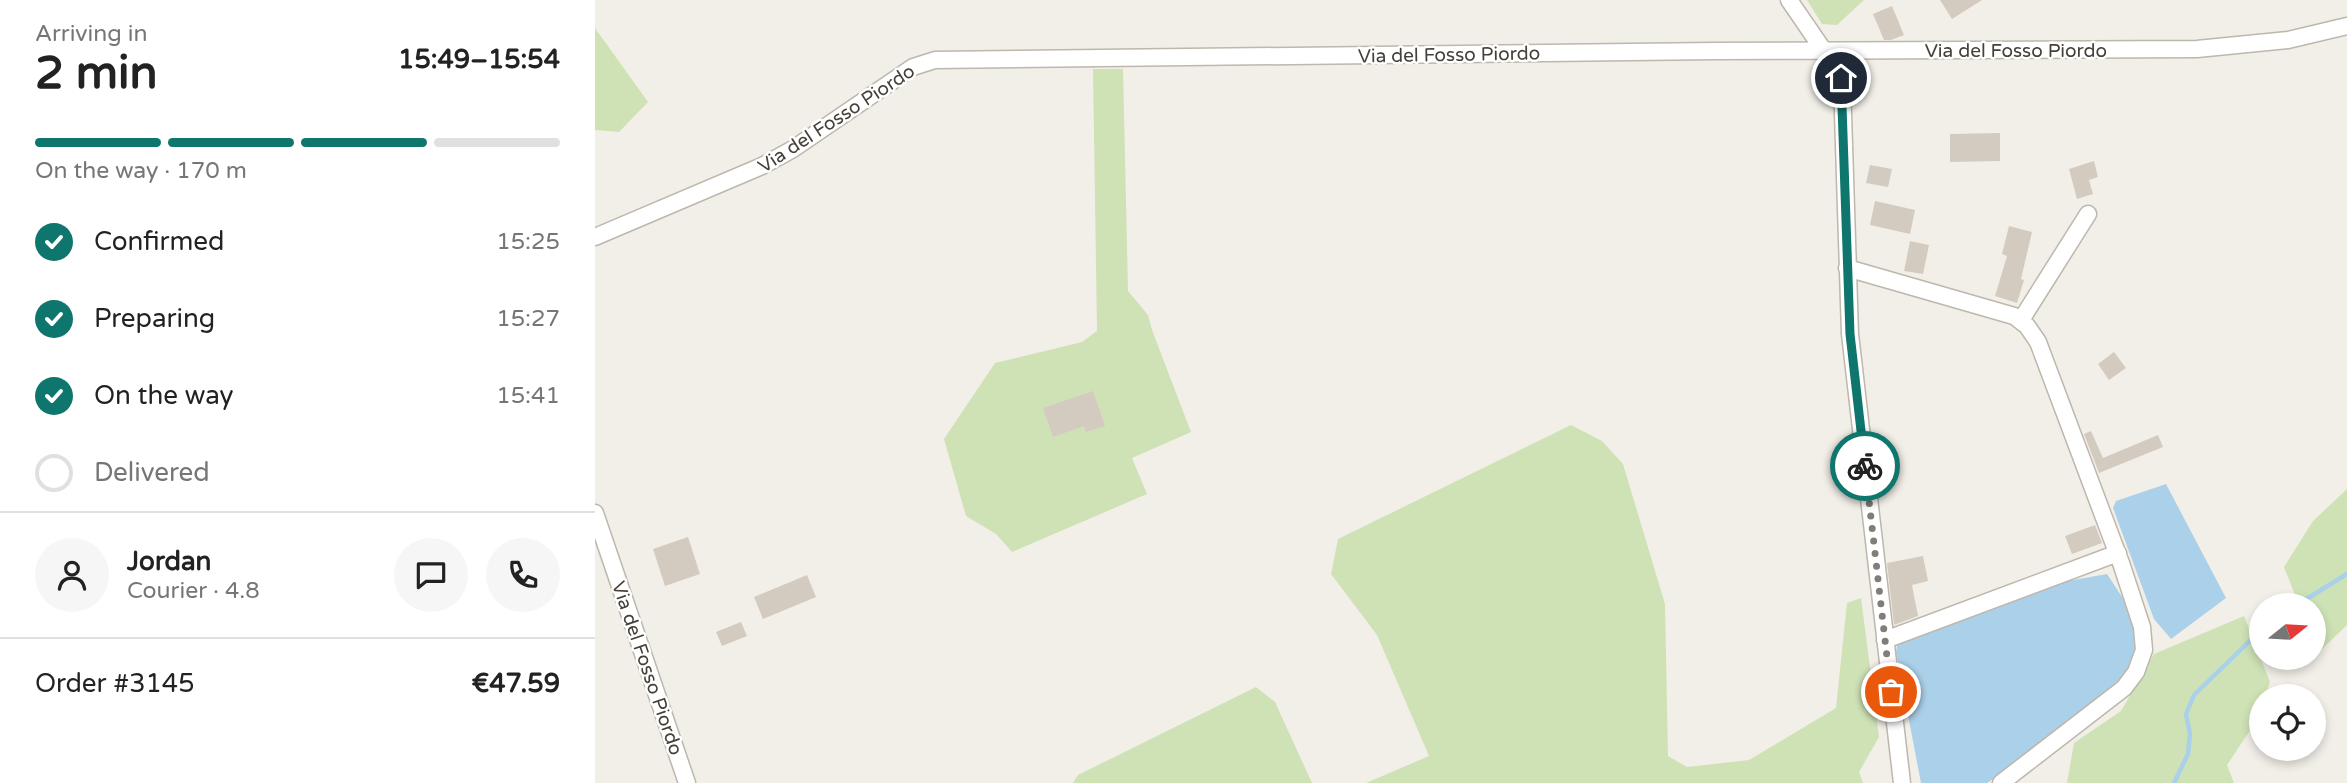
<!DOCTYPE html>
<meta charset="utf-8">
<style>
:root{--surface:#fff;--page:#f6f6f6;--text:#222;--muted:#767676;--line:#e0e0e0;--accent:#0f766e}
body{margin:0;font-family:"Varela Round",sans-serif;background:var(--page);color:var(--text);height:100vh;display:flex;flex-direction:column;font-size:26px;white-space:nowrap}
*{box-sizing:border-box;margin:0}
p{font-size:23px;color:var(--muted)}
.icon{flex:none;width:38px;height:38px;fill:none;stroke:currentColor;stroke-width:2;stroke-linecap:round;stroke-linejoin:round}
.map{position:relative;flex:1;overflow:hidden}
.sheet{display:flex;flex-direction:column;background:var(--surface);width:595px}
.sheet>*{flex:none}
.needle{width:46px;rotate:72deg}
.buttons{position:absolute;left:1654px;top:593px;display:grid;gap:14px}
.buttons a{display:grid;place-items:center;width:77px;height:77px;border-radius:50%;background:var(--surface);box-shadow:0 4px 10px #0003;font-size:35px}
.pin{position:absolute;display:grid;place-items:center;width:60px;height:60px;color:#fff;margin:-30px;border:4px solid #fff;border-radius:50%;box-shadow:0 2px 7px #0007}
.courier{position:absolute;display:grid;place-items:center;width:70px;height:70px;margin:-35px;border:5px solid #0f766e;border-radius:50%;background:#fff;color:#222;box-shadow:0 2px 9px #0007}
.head em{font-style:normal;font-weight:700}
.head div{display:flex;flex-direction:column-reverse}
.head{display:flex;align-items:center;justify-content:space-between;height:119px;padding:0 35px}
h1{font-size:46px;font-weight:700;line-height:52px}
.bar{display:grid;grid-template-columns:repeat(4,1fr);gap:10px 7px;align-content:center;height:84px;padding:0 35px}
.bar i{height:9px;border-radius:5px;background:var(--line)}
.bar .current{background:var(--accent)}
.bar p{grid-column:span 4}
.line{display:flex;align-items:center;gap:18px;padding:0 35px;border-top:2px solid var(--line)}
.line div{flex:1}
.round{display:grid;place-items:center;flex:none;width:74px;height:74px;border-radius:37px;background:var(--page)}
ol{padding:0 35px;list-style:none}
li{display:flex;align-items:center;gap:21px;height:77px}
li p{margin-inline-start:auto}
li .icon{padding:7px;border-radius:50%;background:var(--accent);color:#fff;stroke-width:4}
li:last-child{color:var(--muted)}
li i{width:38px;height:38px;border:4px solid var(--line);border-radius:50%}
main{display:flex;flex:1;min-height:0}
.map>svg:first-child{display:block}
</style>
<main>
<section class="sheet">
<div class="head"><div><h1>2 min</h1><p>Arriving in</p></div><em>15:49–15:54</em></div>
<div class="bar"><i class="current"></i><i class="current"></i><i class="current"></i><i></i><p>On the way · 170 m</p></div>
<ol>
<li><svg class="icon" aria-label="check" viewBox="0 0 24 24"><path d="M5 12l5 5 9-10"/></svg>Confirmed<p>15:25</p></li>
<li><svg class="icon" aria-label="check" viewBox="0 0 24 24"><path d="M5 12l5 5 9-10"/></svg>Preparing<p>15:27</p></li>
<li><svg class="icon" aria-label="check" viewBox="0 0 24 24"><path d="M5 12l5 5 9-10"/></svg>On the way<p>15:41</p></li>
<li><i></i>Delivered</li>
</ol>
<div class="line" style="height:126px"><a class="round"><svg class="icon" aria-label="person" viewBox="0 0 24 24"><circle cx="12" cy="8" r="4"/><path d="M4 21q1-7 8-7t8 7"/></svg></a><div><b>Jordan</b><p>Courier · 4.8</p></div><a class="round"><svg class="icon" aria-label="chat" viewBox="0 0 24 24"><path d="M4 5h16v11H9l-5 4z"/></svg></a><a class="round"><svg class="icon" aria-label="phone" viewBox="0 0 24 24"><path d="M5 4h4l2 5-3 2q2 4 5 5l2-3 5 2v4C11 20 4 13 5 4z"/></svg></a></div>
<div class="line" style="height:91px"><div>Order #3145</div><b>€47.59</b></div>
</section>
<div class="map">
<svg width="1752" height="783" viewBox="0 0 1752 783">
<rect width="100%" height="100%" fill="#f2efe8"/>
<!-- green -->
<path fill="#cee2b6" d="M1212,0h57l-27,25 -15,-1z
M0,28l53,74 -29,30 -24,-2z
M498,69h30l5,222 20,24 4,15 39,102 -59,26 15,36 -135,58 -16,-18 -30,-18 -22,-77 51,-76 87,-21 15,-11z
M976,425l31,16 21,23 42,140 3,152 19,11 62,-7 87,-52 11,-105 14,-5 18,139 -20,35 4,11h-497l63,-27 -52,-121 -46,-61 7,-35z
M1752,489v136l-30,29 -3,-10 -1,-38 -14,-1 -15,-38 29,-46z
M1649,616l26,66 -5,14h-4l-2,21 -32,48 7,18h-167l7,-40 47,-32 33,-57z
M661,687l19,15 37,81h-239l5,-8z"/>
<!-- water -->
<path fill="#abd0e9" d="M1571,484l60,114 -55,41 -17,-20 -41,-111 3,-7z
M1512,574l25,38 4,26v16l-8,18 -87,75 -54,36h-66l-25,-131 2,-11 147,-56z"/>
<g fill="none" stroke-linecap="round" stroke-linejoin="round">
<!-- stream -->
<path stroke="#abd0e9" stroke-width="4.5" d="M1700,606l52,-32
M1579,783l14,-29 2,-20 -4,-20 8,-19 67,-65"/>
</g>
<!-- building -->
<path fill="#d3cbbf" d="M1345,0h42l-30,19z
M1297,6l12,29 -13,5h-7l-11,-26z
M1405,133v28l-50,1v-28z
M1499,161l4,16 -9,3 4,14 -16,5 -8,-30z
M1275,165l22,4 -4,18 -22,-4z
M1280,201l40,9 -5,24 -40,-9z
M1414,226l23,6 -11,47 3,1 -7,23 -22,-7 12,-40 -5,-2z
M1315,241l19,4 -6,29 -19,-3z
M1519,352l12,16 -17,12 -11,-16z
M498,391l12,35 -19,6 -2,-6 -31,11 -10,-29z
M1496,431l12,27 55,-23 5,12 -64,26 -15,-39z
M1500,525l7,18 -30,11 -7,-18z
M93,537l12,37 -35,12 -12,-37z
M1328,556l5,25 -16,4 6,31 -24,9 -7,-62z
M212,575l9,22 -53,22 -9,-22z
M146,622l6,14 -25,10 -6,-14z"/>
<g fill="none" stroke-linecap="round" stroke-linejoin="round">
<defs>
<path id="minor" d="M1194,0l35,51
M1246,51l9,283 52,449
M0,237l167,-71 31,-17 120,-82 22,-7 780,-9 482,-2 91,-9 59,-14
M1252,268l167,48 13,10 11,16 83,221 21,64 2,23 -8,22 -12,16 -123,95
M1426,320l67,-106
M0,513l92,270
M1290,640l233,-87"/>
</defs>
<!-- minor casing -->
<use href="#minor" stroke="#bdb7ac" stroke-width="19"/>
<!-- minor -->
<use href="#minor" stroke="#fff" stroke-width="16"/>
</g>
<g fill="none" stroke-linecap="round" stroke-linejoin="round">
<!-- done -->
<path stroke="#827d76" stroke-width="7" stroke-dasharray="0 12.6" d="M1270,466l26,226"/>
<!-- route -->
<path stroke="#0f766e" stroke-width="9" d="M1246,78l9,256 15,132"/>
</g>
<g text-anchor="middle" stroke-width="5" stroke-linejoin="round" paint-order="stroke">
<!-- street labels -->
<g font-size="19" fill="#454038" stroke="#fff">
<text x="1421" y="57">Via del Fosso Piordo</text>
<text transform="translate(854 54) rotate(-1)" y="7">Via del Fosso Piordo</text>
<text transform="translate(241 118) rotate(-33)" y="7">Via del Fosso Piordo</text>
<text transform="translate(53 668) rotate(71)" y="7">Via del Fosso Piordo</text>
</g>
</g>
</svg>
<div class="buttons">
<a><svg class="needle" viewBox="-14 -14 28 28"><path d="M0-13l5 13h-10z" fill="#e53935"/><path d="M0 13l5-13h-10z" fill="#767676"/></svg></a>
<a><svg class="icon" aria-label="locate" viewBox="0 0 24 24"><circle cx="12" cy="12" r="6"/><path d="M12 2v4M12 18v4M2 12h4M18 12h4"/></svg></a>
</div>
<div class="pin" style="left:1296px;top:692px;background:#ea580c"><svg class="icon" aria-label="bag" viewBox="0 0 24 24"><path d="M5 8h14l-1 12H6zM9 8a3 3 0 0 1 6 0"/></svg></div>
<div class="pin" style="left:1246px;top:78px;background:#1f2937"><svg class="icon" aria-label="home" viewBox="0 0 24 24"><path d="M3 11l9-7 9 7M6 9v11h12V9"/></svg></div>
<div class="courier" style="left:1270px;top:466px"><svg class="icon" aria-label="bike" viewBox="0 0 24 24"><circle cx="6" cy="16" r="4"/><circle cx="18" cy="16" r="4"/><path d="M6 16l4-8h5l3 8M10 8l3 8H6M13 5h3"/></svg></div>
</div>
</main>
